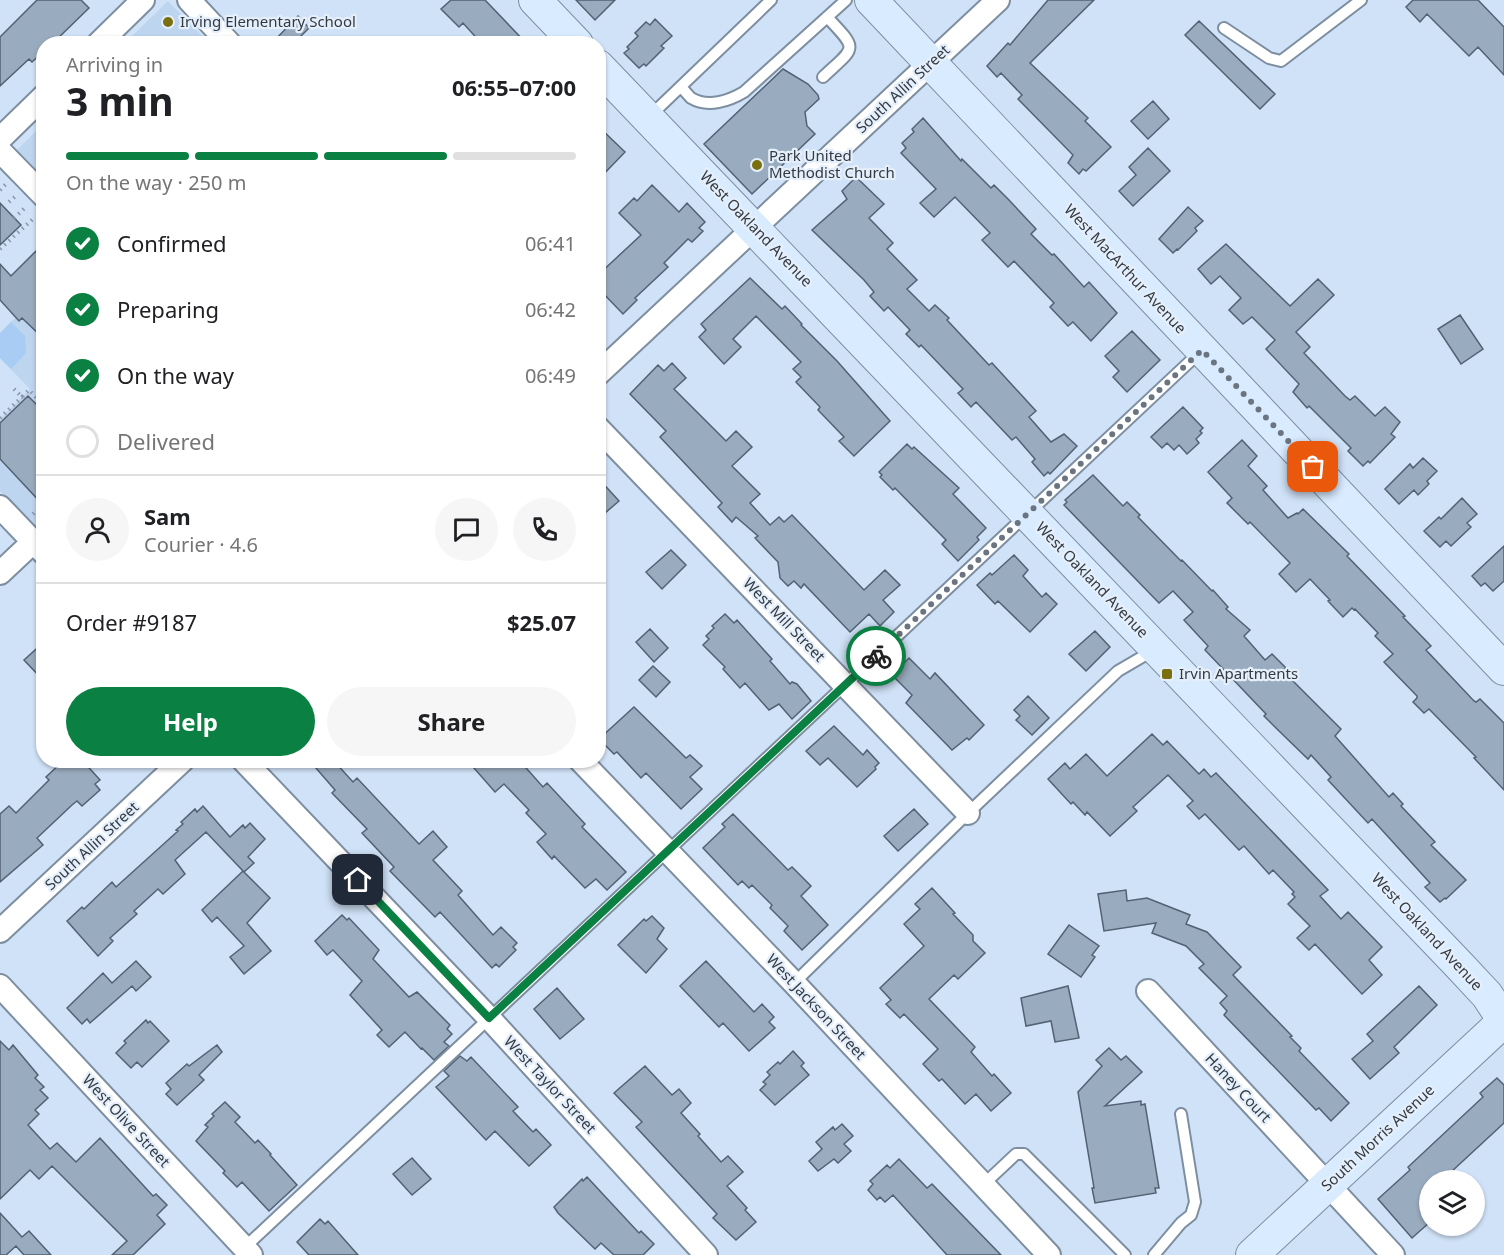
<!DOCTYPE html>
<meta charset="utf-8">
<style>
:root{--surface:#fff;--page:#f6f6f6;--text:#202124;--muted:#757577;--line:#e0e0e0;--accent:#0b8043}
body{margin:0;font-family:"Noto Sans",sans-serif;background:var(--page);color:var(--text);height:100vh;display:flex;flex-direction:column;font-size:22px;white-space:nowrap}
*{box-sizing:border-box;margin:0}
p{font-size:20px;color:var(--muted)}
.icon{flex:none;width:33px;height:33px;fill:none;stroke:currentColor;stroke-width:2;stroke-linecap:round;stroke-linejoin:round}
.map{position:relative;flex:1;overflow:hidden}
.sheet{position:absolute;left:36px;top:36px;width:570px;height:732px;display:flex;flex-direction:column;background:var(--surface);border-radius:24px;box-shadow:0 2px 4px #0004}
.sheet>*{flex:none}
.controls{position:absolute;left:1419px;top:1170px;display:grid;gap:12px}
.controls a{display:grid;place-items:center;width:66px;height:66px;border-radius:50%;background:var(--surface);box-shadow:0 2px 4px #0004;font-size:30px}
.pin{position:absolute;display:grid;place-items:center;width:51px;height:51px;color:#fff;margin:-26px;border-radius:12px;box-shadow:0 3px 9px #0006}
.courier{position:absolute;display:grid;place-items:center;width:60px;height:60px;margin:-30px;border:4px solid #0b8043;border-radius:50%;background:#fff;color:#222;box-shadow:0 2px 8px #0007}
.head em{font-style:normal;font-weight:700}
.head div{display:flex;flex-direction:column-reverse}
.head{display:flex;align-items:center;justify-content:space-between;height:102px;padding:0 30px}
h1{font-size:39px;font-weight:700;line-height:45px}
.bar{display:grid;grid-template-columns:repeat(4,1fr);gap:9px 6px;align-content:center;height:72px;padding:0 30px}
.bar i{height:8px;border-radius:4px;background:var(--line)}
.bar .selected{background:var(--accent)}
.bar p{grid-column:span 4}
.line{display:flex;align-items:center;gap:15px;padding:0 30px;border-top:2px solid var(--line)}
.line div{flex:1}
.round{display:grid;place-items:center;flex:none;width:63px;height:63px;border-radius:32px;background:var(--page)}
ol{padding:0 30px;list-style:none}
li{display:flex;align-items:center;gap:18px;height:66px}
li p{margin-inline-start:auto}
li .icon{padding:6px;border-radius:50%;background:var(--accent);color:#fff;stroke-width:4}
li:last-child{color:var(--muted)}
li i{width:33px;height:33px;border:3px solid var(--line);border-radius:50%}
.action{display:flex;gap:12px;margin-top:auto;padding:12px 30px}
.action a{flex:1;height:69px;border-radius:36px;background:var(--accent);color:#fff;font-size:24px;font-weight:700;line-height:69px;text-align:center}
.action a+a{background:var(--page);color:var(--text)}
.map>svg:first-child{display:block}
</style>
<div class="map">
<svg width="1504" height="1255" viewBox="0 0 1504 1255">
<rect width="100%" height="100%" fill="#d0e2f7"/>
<!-- built -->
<path fill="#bed5ef" d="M168,1l41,42h-84z
M43,124v58l-28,-30z
M16,317l3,4 4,-3 20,21v197l-43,-45v-72l30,-30 -30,-31v-25z"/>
<!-- green -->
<path fill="#a9ccf4" d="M11,322l14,14 1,17 -15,16 -11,-11v-25z"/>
<!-- building -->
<path fill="#99abbe" stroke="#526173" stroke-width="1.5" d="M37,0h44l8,8 -37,36h-8v7l-12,11 -3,-3 -29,27v-49z
M451,0h34l42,44h-45l-19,-21 -4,4 -18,-18z
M576,0h39l-20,20z
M1048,0h46l-64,63 58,55 -3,3 26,26 -25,24 -3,-2 -4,5 -11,-11 5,-8 -55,-56 4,-4 -21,-22 -4,4 -10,-11 21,-23 2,2z
M1413,0h65l26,27v48l-26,-28 -9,9 -42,-42 -7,8 -14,-15z
M298,16l11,12 -8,8 6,8h-36z
M655,19l17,17 -11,10 3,2 -18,18 -2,-2 -5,4 -15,-15 5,-4 -2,-2 11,-11 -3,-3 11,-11 4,3z
M1199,21l76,73 -15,15 -75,-74z
M783,69l25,15 10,11 1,4 -14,13 2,14 8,8 -63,60 -48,-50z
M1153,101l16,18 -21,20 -17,-18z
M923,118l38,43 1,-2 29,29 3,-3 14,14 28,30 -5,5 21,21 2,-1 30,33 5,-5 28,31 -26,28 -18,-19 -5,4 -18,-19 4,-4 -40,-42 -6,6 -26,-27 8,-7 -35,-36 -21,20 -14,-14 16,-14 -35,-36 5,-5 -4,-5 12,-11 -2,-3z
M598,126l27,26 -27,28z
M1148,148l22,23 -37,35 -14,-15 17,-16 -7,-8z
M856,177l28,27 -15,14 24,25 -6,6 30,31 -10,9 22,22 6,-6 14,13 -2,2 42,45 3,-2 44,48 -7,6 22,25 13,-8 13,12 -27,28 -2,-2 -4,4 -12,-14 3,-3 -19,-22 -4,3 -36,-38 -5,5 -13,-14 5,-4 -42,-44 -2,2 -13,-13 4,-4 -22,-23 -4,4 -14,-15 4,-4 -10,-12 -52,-50 35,-31 -5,-8z
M652,185l27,27 8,-9 18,19 -6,6 4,3 -11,11 -4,-3 -24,24 4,4 -33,31 2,2 -14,14 -25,-26v-13l43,-40 -22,-22 15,-15 3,3z
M0,203l21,22 -21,20z
M1188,207l15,14 -8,7 2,3 -19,19 -1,-1 -4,4 -14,-14z
M1226,244l64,62 28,-27 16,16 -38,37 14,15 -6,6 41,43 5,4 5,-4 20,20 10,-9 15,15 -9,12 4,3 -25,26 -2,-2 -5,5 -15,-15 3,-3 -42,-42 -2,2 -14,-16 6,-8 -33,-35 9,-9 -23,-23 -9,7 -14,-14 12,-12 -21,-22 -9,8 -13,-15z
M36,251l8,8v80l-22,-21 -3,3 -19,-21v-36l11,12z
M750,278l32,31 3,-3 17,18 -1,1 36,36 53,60 -36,35 -15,-15 5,-4 -26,-27 2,-3 -24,-25 5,-5 -8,-8 8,-7 -45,-46 -23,23 8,8 -17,17 -25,-27 7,-7 -5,-6z
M1460,315l23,34 -22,15 -23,-35z
M1132,331l28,29 -33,32 -14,-15 6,-6 -14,-15z
M672,363l14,15 -12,11 52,52 10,-10 16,16 -20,19 28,28 -10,9 20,22 9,-8 5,5 8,-7 72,75 21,-20 15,15 -17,15 11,12 -14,14 -11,-12 -19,18 -46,-48 -3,4 -7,-7 -6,5 -8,-8 -2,-16 -23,-24 3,-2 -22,-19 -4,5 -14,-15 4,-4 -62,-66 6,-6 -36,-37 28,-29 6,6z
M28,396l16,16v94l-44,-47v-36z
M1183,407l20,21 -3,3 2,2 -6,6 3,4 -12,11 -8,-9 -5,5 -7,-7 -5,5 -11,-11z
M1242,440l15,16 -9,10 19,20 -4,4 25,28 9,-5 1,1 5,-5 46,45 -2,2 58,60 -2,1 28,29 -5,4 48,51 2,1 4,-3 24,24v67l-30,-32 2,-1 -47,-48 -5,4 -11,-11 4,-4v-2l-33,-34 9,-8 -18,-18 3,-3 -23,-24 -1,1 -2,-2 -9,9 -15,-16 2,-1 -20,-21 -14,13 -17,-18 11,-11 -40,-41 -2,2 -21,-21 5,-5 -24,-26z
M907,444l5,5 2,-2 45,41 -6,6 33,34 -9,9 2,3 -21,21 -16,-17 4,-4 -51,-52 -2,2 -13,-13 2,-2 -3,-3z
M1423,458l14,13 -10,10 2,3 -11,11 -4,-5 -15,14 -14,-15 25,-25 3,4z
M1093,475l30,31 4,-4 13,13 -2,2 43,44 1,-1 30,31 1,-1 15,17 -2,2 24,21 -6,6 21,24 7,-6 14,14 -3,3 58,58 -6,7 54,61 4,-4 10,11 -2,2 34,36 -4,3 35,35 -20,19 -1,-1 -5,4 -15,-15 5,-4 -58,-64 -4,4 -40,-43 3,-3 -20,-22 -3,4 -30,-29 -14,-14 2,-2 -61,-64 3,-4 -24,-26 9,-8 -20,-21 -14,12 -95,-98 3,-3 -2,-2z
M598,478l21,23 -21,18z
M1462,498l15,16 -10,9 4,4 -20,19 -5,-5 -6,6 -16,-16 15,-14 2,2z
M1504,546v35l-11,10 -8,-8 -4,3 -9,-10z
M671,550l15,15 -24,24 -16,-17z
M1014,555l14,15 -5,6 19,21 4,-4 11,11 -27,28 -32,-31 -3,3 -18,-19 13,-12 2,2z
M725,614l9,9 3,-3 35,39 -2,2 20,23 2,-2 5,2 14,17 -19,18 -13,-15 -10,6 -24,-27 -5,5 -17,-19 2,-2 -22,-22 6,-6 -3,-3 8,-8 -2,-2z
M650,629l18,19 -14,14 -18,-20z
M1095,631l15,16 -24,24 -17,-17z
M44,642v39l-20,-21z
M909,658l21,21 5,-6 49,52 -15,15 -2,-2 -15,12 -46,-47 6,-8 -20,-20z
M653,666l17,16 -14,15 -17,-17z
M1028,696l21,22 -17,17 -16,-15 4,-4 -6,-6z
M634,707l52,51 4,-3 12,11 -12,11 12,12 -21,20 -35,-36 -5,5 -24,-26 -3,2 -15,-15z
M834,726l29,29 4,-5 12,13 -4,4 1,2 -19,18 -29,-29 -8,7 -14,-14z
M1152,734l11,11 4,-4 32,33 5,-5 7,8 5,-4 112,117 -8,6 21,23 7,-7 34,35 -13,13 13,15 -20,19 -47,-50 -6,6 -12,-12 13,-12 -22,-22 7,-7 -3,-3 2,-2 -21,-22 -4,4 -25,-28 -5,4 -34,-36 -6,5 -12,-13 6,-5 -25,-26 -35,32 4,4 -27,25 -23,-24 -2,3 -12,-13 -2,2 -23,-25 17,-16 5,6 16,-15 21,22z
M64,760h18l18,20 -5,4 5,6 -18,16 -5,-5 -5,4 -35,33 6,7 -43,37v-68l9,-8 7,7 33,-33 -3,-3z
M309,760h24l20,22 4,-4 62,66 14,-13 14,16 -14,13 29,31 -4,4 35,40 8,-8 16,16 -4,4 3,3 -17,17 -3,-3 -4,4 -52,-56 -5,5 -45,-46 4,-4 -32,-34 5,-4 -35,-36 3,-3z
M467,760h52l24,27 4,-4 38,41 -3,3 44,45 -19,18 -11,-11 -11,9 -31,-32 -2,3 -15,-17 9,-8 -20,-21 3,-3 -25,-26 -9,8z
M203,806l27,31 13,-12 2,3 5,-5 15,16 -17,18 6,6 -10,9 26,26 -23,25 24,28 -27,23 -14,-17 14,-11 -27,-29 -5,5 -10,-12 41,-39 -37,-39 -31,28 10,14 -22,20 -5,-5 -24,22 3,3 -27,24 3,3 -15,15 -31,-35 15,-14 2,2 28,-27 4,5 62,-56 -2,-1 7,-6 -2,-2 14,-13 2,3z
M914,809l14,15 -30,27 -14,-15z
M733,814l55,56 4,-3 19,19 -10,10 27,29 -26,25 -18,-19 4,-5 -18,-18 2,-3 -20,-20 -3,3 -7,-7 -4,4 -35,-37 22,-21 -3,-3z
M932,888l23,25 -2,1 20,21v6l12,12 -27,26 -4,-4 -25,24 46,48 -4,5 21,24 2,-2 17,19 -20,18 -15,-17 -11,10 -23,-25 -3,2 -16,-17 15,-15 -34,-35 -4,4 -14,-14 5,-4 -11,-12 44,-42 -20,-22 16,-15 -5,-5z
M1126,890l1,11 20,-3 43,17 -4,9 21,8 34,35 -8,8 59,61 -2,1 11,11 -2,3 50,52 -18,18 -12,-13 -3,2 -92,-95 3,-4 -7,-8 7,-7 -28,-28 5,-4 -18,-18 -34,-13 4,-10 -52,8 -6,-37z
M342,915l5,5 2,-2 30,32 -6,9 36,38 8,-5 33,33 -3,4 5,5 -8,8 5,4 -15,14 -12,-12 -1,1 -16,-17 -16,15 -12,-12 5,-5 -32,-35 12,-14 -29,-31 -6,5 -12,-14z
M652,916l12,12 -7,11 10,10 -21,24 -28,-28 26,-26 2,2z
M1069,925l30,21 -7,9 3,2 -14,20 -33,-23z
M136,961l15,16 -15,14 -4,-5 -42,37 -3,-4 -5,5 -15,-16 36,-35 9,10z
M706,961l48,51 8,-8 12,13 -5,5 6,6 -26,23 -26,-28 -4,4 -39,-41z
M1068,986l11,52 -24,4 -4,-21 -25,5 -5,-28z
M1419,986l18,19 -43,42 5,6 -29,26 -18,-20 21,-18 -6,-7z
M557,988l27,31 -24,20 -26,-30z
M146,1020l2,3 2,-2 19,20 -27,26 -5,-5 -6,6 -15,-15 10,-10 -2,-2z
M0,1041l9,9 4,-5 25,30 -3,3 9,9 -4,3 8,8 -13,12 4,4 -11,11 22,24 7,-6 19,19 24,-24 53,58 3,-2 11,11 -10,10 8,9 -32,31h-21l15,-14 -75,-75 -13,13 -9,-9 -30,29z
M217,1045l5,7 -23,23 5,5 -27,25 -11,-11 5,-5 -5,-6 21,-19 2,2z
M1109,1048l12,12 5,-4 16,16 -37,34 36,-5v4l4,-1 14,84h-4l1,5 -61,10 -3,-15h2l-16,-96 24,-26 -6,-6z
M793,1051l11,12 -3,3 8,9 -34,30 -15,-15 6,-6 -3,-2 7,-7 -3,-3 11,-10 2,2z
M460,1056l7,5 4,-4 47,50 -5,4 20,21 3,-3 15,16 -22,21 -34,-35 -9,9 -50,-53 13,-11 -5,-5z
M645,1066l27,29 7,-6 12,14 -10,10 19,21 -2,2 23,26 7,-6 15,16 -16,14 20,22 -2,2 11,12 -20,18 -23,-22 4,-4 -81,-87 6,-5 -28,-29z
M1497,1078l7,7v38l-54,50 7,7h-27v42l-18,16 -34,-39 32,-29 -2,-3 75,-70 -3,-4z
M225,1102l15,15 -5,5 20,21 3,-3 13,14 -1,1 27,30 -28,26 -27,-29 -5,5 -14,-14 2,-2 -29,-30 12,-14 -3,-2 9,-9 -2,-2z
M842,1124l11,12 -9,8 7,7 -13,12 -4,-4 -16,12 -9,-10 13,-12 -6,-7 17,-15 2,3z
M412,1158l19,21 -19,16 -19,-21z
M899,1159l28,29 5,-4 69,71h-54l-54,-60 -8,7 -5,-5 -3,3 -9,-10 5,-6 -3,-3 17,-16 3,3z
M587,1177l52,56 2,-2 13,13 -11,11h-29l-13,-12 -6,6 -37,-36 -4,-6 28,-28 1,2z
M0,1213l22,24 7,-6 22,24h-27l-8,-9 -10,9h-6z
M320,1219l5,5 3,-3 30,34h-49l-12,-13z"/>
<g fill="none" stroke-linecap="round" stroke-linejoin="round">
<defs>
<path id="lane" d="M1224,28l45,30 12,3 80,-61
M823,77c33,-31 36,-26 4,-60
M681,87c3,3 7,8 10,11 17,10 38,3 53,-6l102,-92
M650,116l121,-116
M794,983l174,-170 150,-142 36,-21
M983,1185l33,-31h8l101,101
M242,1250l958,-898
M1154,1255l27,-32 10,-8 4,-13 -14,-88"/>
<path id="street" d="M189,0l41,44
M98,44l45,-44
M0,139l44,-43
M0,151l44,45
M598,374l400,-374
M598,428l370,385
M0,507l44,46
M0,573l33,-31
M243,760l246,258 217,237
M580,760l214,223 255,272
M0,931l183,-171
M0,986l251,269
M1148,991l245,264"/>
<path id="secondary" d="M535,0l42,44
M871,0l633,669
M598,66l861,899 28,30 17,26
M1252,1255l252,-234"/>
</defs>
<!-- lane casing -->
<use href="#lane" stroke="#7e8ea1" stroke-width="14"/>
<!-- street casing -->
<use href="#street" stroke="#7e8ea1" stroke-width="26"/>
<!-- secondary casing -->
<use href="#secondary" stroke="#7e8ea1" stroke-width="34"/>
<!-- path -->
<path stroke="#8a97a7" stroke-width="4" stroke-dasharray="1.5 4.5" stroke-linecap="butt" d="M0,190l6,-6
M9,202l8,-7
M14,218l13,-12
M0,249l34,-31
M14,389l8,8 7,-7 15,16
M0,418l22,-21 3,2
M33,514l10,-9"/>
<!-- lane -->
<use href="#lane" stroke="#fff" stroke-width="10"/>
<!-- street -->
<use href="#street" stroke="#fff" stroke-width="22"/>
<!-- secondary -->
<use href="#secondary" stroke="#d9ebff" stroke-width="32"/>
</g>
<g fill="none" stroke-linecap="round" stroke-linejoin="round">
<!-- done -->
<path stroke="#6a7581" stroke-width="6" stroke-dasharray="0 10.8" d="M876,656l326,-306 111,117"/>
<!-- route -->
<path stroke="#0b8043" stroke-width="8" d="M358,880l131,138 387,-362"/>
</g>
<!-- markers -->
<g fill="#7b7010" stroke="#e4effb" stroke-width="2">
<circle cx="168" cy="22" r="6"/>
<circle cx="757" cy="165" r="6"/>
<rect x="1161" y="668" width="12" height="12" rx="3"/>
</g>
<g text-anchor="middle" stroke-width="4.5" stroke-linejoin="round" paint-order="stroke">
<!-- poi labels -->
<g font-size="15" fill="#333a42" stroke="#e4effb" text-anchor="start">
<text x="180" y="27">Irving Elementary School</text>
<text x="769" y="161">Park United<tspan x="769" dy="17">Methodist Church</tspan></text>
<text x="1179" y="679">Irvin Apartments</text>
</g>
<!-- street labels -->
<g font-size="15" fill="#333a42" stroke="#e4effb">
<text transform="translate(903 89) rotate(-43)" y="5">South Allin Street</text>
<text transform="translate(756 229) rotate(46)" y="5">West Oakland Avenue</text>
<text transform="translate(1125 269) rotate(47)" y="5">West MacArthur Avenue</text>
<text transform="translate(1092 580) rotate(46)" y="5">West Oakland Avenue</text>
<text transform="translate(784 620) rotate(46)" y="5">West Mill Street</text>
<text transform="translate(92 846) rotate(-43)" y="5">South Allin Street</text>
<text transform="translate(1427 932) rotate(47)" y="5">West Oakland Avenue</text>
<text transform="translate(816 1007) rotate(47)" y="5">West Jackson Street</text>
<text transform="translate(550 1085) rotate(47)" y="5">West Taylor Street</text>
<text transform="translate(1238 1088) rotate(47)" y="5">Haney Court</text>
<text transform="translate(126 1121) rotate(47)" y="5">West Olive Street</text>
<text transform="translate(1378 1138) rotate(-43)" y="5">South Morris Avenue</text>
</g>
</g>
</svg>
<div class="controls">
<a><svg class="icon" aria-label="layers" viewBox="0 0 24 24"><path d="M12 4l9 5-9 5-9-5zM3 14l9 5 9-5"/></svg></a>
</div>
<div class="pin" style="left:1313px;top:467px;background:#ea580c"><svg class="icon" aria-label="bag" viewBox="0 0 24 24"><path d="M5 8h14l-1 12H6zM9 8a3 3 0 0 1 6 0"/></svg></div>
<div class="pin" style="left:358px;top:880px;background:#1f2937"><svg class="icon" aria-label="home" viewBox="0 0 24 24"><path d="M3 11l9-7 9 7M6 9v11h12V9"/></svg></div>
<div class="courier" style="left:876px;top:656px"><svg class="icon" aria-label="bike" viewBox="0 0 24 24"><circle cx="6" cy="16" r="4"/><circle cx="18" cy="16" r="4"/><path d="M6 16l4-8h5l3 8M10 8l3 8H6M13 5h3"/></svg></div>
<section class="sheet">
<div class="head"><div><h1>3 min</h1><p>Arriving in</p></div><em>06:55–07:00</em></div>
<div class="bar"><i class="selected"></i><i class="selected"></i><i class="selected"></i><i></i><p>On the way · 250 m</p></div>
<ol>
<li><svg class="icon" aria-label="check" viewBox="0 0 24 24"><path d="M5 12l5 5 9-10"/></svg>Confirmed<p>06:41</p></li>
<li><svg class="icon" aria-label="check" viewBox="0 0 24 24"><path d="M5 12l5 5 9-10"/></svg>Preparing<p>06:42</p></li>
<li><svg class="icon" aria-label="check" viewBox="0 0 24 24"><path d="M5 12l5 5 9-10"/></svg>On the way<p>06:49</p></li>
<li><i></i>Delivered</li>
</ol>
<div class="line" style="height:108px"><a class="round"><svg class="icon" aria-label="person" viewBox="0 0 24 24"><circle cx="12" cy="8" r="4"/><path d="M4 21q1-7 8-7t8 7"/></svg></a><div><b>Sam</b><p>Courier · 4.6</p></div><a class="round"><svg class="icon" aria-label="chat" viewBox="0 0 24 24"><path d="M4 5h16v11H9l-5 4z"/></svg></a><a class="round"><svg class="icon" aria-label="phone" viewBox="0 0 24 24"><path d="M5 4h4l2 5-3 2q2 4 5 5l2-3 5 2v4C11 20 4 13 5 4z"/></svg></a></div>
<div class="line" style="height:78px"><div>Order #9187</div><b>$25.07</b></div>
<div class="action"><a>Help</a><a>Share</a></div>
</section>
</div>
